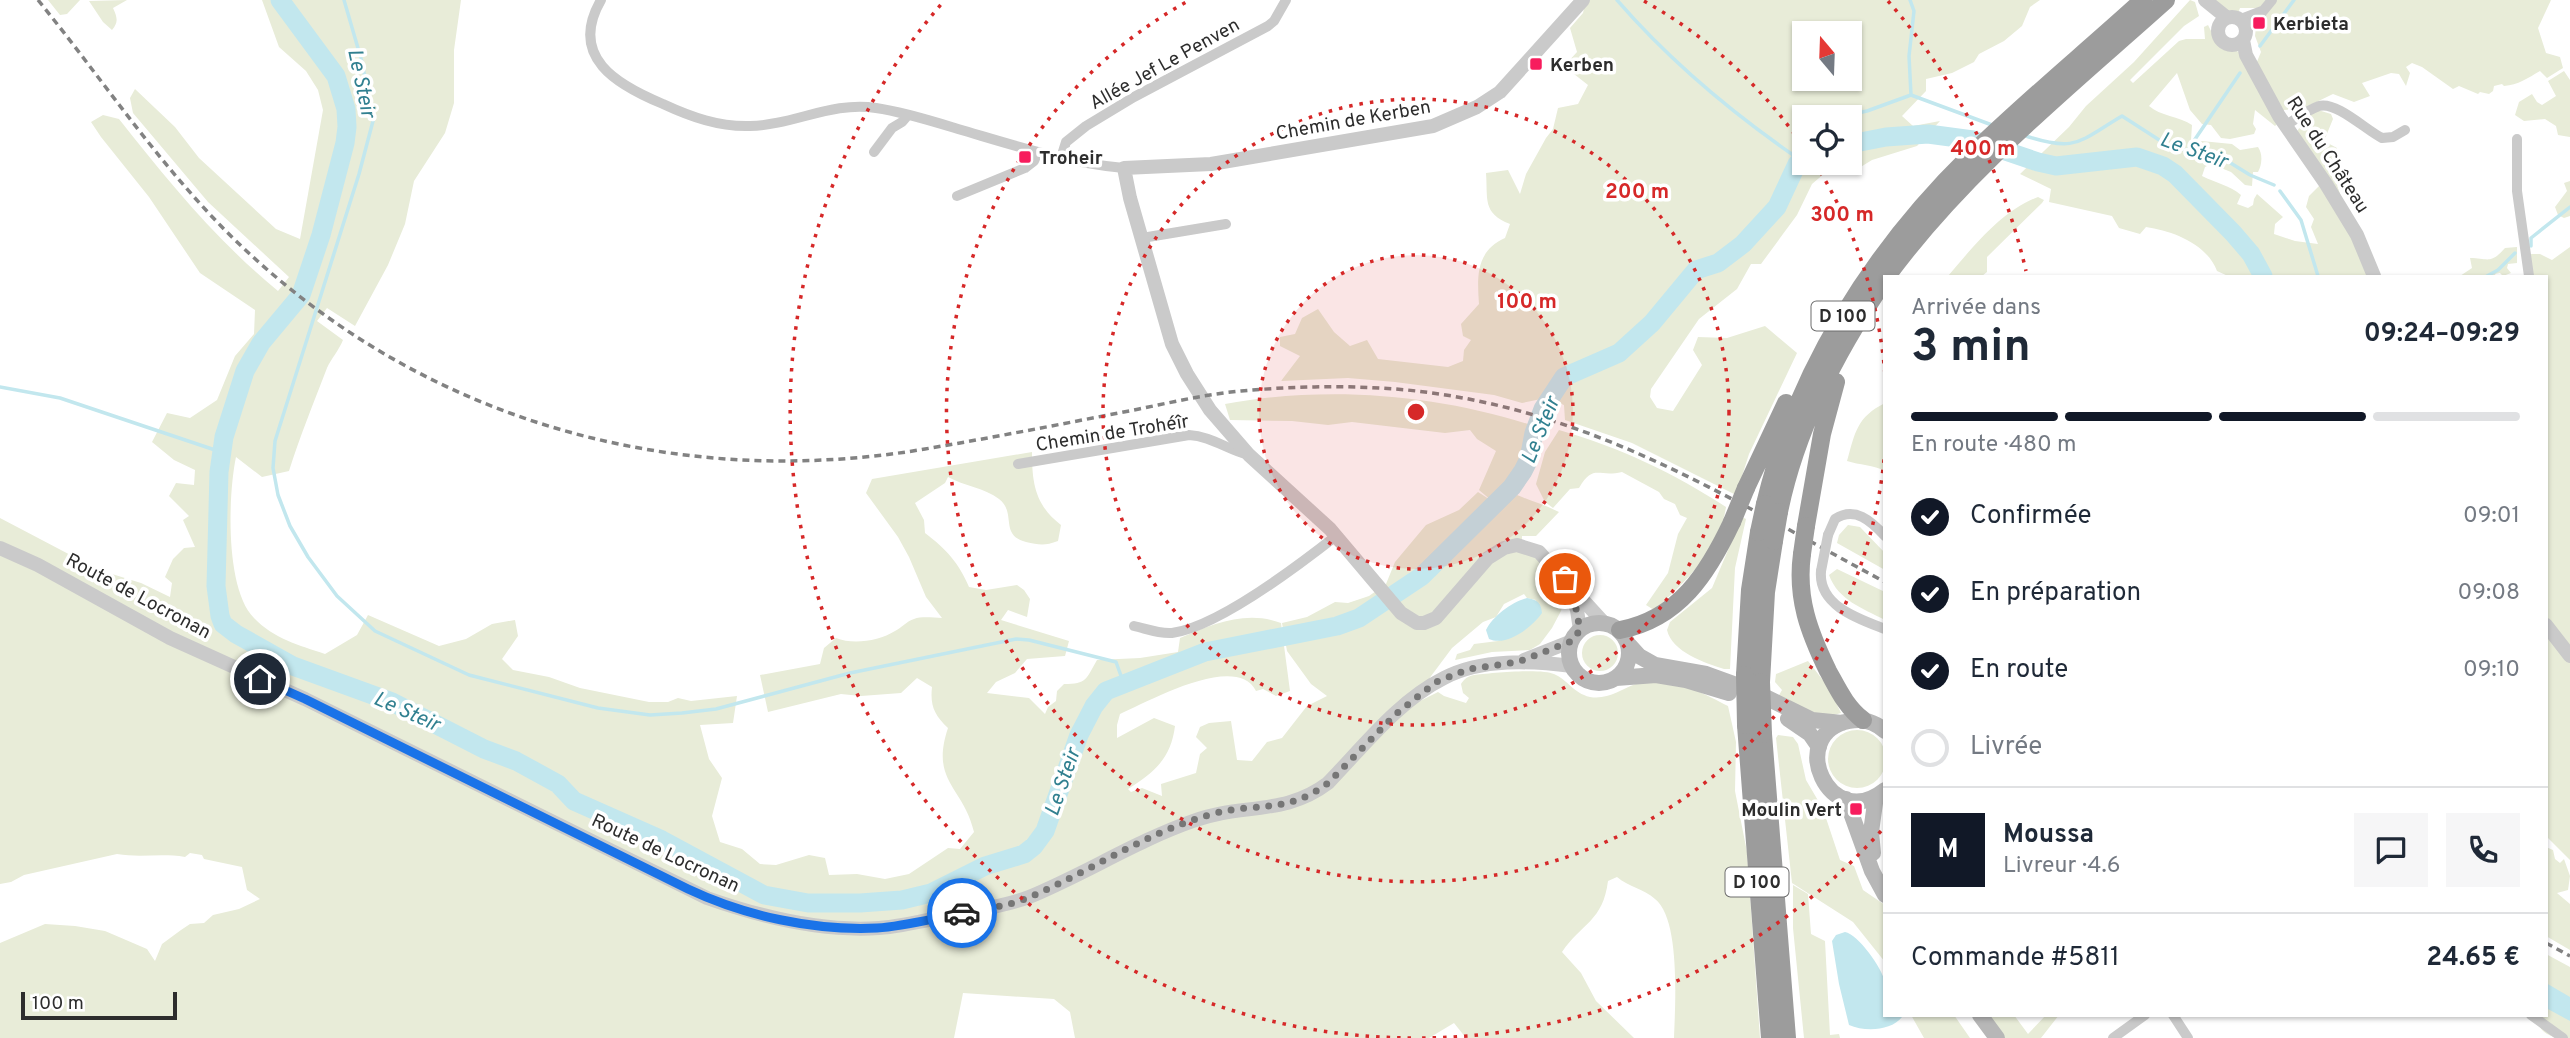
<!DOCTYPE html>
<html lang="fr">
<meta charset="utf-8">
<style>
:root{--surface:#fff;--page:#f6f6f7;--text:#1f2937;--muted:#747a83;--line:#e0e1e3;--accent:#111827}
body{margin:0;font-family:Overpass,sans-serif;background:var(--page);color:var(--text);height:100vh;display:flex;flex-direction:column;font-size:26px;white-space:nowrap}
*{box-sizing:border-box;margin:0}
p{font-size:23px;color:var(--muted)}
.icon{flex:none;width:38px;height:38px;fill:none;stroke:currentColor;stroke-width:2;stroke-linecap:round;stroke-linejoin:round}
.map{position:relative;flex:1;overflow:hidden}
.details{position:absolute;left:1883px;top:275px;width:665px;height:742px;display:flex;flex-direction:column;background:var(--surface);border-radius:0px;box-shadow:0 2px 5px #0004}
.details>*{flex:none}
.needle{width:46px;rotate:341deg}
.buttons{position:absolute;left:1792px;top:21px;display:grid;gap:14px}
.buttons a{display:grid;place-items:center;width:70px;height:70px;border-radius:0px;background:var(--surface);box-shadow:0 2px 5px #0004;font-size:35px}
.scale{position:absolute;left:21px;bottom:18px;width:156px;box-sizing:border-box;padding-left:7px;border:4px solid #2d2d2d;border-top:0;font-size:19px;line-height:24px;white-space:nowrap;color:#2d2d2d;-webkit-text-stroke:5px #fff;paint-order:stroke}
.pin{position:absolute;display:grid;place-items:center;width:60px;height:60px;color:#fff;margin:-30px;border:4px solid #fff;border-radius:50%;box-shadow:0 2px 7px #0007}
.courier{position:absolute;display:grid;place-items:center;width:70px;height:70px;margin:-35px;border:5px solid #1a73e8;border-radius:50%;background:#fff;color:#222;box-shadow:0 2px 9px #0007}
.overview em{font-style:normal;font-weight:700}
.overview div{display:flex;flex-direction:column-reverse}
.overview{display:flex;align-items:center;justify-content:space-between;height:119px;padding:0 28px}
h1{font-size:46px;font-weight:700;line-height:52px}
.bar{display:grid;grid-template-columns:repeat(4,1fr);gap:10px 7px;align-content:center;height:84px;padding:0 28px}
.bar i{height:9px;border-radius:5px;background:var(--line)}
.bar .current{background:var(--accent)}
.bar p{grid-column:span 4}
.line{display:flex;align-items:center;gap:18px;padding:0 28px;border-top:2px solid var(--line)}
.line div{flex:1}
.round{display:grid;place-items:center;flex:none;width:74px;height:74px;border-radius:0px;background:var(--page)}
ol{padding:0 28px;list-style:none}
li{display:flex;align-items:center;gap:21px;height:77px}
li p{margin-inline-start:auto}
li .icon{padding:7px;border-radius:50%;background:var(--accent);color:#fff;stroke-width:4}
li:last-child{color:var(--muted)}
li i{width:38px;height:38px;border:4px solid var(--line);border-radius:50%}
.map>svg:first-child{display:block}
</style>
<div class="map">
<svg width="2570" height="1038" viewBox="0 0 2570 1038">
<rect width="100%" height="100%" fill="#fff"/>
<!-- green -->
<path fill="#e8ecd8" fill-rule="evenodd" d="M48,0h32l-13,14 -7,1z
M127,0l-14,8c4,9 6,14 -1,22l-9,-8 -14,-21z
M262,0h199l-7,50v53l-9,30 -31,48 -9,43 -17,41 -33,61 -28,-18 -10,13 26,19c-4,10 -12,19 -16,28 -13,34 -27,68 -38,103l-27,6 -26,-20c-8,38 -11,132 18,161 20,21 45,27 71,36l32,-19 11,-20 71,31 27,-7 26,-15 23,-4 3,16 -16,23 11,11 36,7 31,11 69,14h19l10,-4 13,3 46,-5 -4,27 -33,2 9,34 13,19 -10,38 8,26 22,7 18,15 16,1 33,-10 16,3 4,17 28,-1 28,5 24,-5 39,-26 12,1 14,-17c-11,-46 -44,-50 -26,-104 -14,-13 -18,-23 -16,-41l-15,-9 -16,15 -40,3 -20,-2 -73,18 -8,-37 60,-11 4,-16 12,-10c17,7 43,3 59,-7 6,-3 12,-10 19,-12 8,-3 20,-1 28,-1l-16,-21 -17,-40 -11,-20 -32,-44 6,-14 160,-27c0,31 3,53 29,73l-3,16c-13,5 -19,4 -32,1 -27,-7 -9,-29 -27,-43 -14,-11 -35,-13 -51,-22l-3,6 -30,20 9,17 1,13c21,16 34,30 44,54l17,3 31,-5 7,5 6,9 -3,18 -19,-7 -7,10 68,21 -4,15 -38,3 -12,14 -19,9 -9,11 42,5 16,16 3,-7 8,-6 1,-10 7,-7c23,0 22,-5 33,-24l43,-2 38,-6 2,-14c33,-14 66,-28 101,-15l9,68 -14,5 -13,-7 -7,2c-20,-39 -108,11 -136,23l-3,11v13l37,-20 21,8c-4,32 -20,46 -47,63l3,3 11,-4 20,8 -1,-12 35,-11 4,-19 7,-6 -11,-11 4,-10 9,-4 22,-2 6,39 15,1 15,-19 15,-4 25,-32 20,-10 -16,-12 -24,-33 -5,-28 25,-6 28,-15 13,1 21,-7 17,-12 9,-22 31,-37 33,-15 19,-18 14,9 -13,-11 17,-39 -19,-12 -7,-9 -25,3 -93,-11 -24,3 -36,-4 -62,-1 -5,-16c101,-19 212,-10 309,22l-13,32 -28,44 9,4 15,-11c14,6 28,10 42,17l-23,24h-14v13l25,17 17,33 -3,12 -9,17 -12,16 -10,6 -38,2 -37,8 2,-6 13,-4 4,-6 24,-3 38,-41 -9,-2 -3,-4 -20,10 -8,13 -13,5 -31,26 -44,59 30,-15 6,4 22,7 3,-5 -6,-5 -2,-9c3,-5 7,-8 13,-9 14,-2 68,-7 80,-1 14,6 19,19 36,23 18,3 31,-8 46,-13 33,-9 65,8 92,22l8,36 -1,49 12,61 13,186h-86c1,-31 7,-119 -19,-139 -11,-10 -26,-12 -38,-22l-9,4c-5,40 -26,42 -46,71l19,21 15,28 38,37h-168l-12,-15 -25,15h-354l-5,-26 -16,-13 -91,-6 -9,45h-954v-95l45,-19 30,2 30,5 42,18 8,12 7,-17 19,-14 9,-6 14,-1 9,-8 26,-6 21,-10 -13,-9 -5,-23 -38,-8 -2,-4 -12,-2 -5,4c-23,-4 -45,1 -68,-3l-93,21 -13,7 -11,2v-366l99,52 42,13 29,14 2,-14 -7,-6 8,-18 11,-11 11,-1 -12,-27 6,-4 -20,-20 7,-13 18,2 1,-15 -21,-10 -22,-18 15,-29 23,5 27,-18 18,-44 19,-22 1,-24 -55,-37 -51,-76 -48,-60 -10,-15 12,-7 16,4c49,62 98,122 159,172l11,-14 -81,-75 -75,-89 -3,-15 5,-9 40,38 24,31 77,71 24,10 23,-129 -5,-20 -12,-19 -27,-24z
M1586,0h454l-10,7 -8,19 -18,15 -25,13 -5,8 -22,11 -26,6v12l-24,25 11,10 27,-5 -23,25 -45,14 -13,8 -27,-1 -20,17 -15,31 -36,49h-10l-14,25 -38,30 -48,70 -1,8 7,11 16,3 29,-46 -9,-15 5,-13 29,1 38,-12 32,27 -48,101 -13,41 -104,-52 -67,-23 -1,-15 -18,-7 -24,5 -28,-8 -99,-13 -47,-4 -67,3 19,-25 -20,-10v-9l15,-3 7,-16 16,-9 16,23 16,14 17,-6 11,19 70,8 15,-6 1,-11 7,-10 -8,-4 -2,-12 18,-20c-2,-28 -3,-53 26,-66l5,-14c-28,-11 -22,-25 -24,-51l22,-3 12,24 6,-20 20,-36 7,-9 5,-21 20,-4 10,-19 -14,-11 -7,-11 10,-11 -7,-24 13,-15zM1804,33h46v46h-46zM1804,117h46v46h-46z
M2190,0l5,2 4,14 -15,10 -54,54 3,3 46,-42 7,-2h19l-1,-12 4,-2 10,20 19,6 19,13 5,-12 -6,-16 3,-28h-18l-4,11 -13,-7 -13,-12h341l-13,28 8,25 14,4 3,11 -16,10 -7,-7c-12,7 -22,14 -36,15l-2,-2 -8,2 -1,5 -4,3 -9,-2 -2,2 -19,-8 -6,3 -31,-22 -10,-4 -6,4 4,6 -4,13 -7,-12 -8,-1 -29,10 8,13 -16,6 -21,-8 -31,15 -20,1 -4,13 -3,3 -20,-16 -2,14 3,5 -2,5 -24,5 -9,-1 -10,-13 -9,-1 -12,-14 -13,-37 -28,33c11,10 30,10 43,19l-1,15 41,4 8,6 18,-3c5,7 4,18 0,25h-5l-1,14 -7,-1 -14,-13 -20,-8 -6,3 -3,9c14,7 27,9 39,19l-4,9 11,4 5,-3 1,-6 3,-5 26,23 -8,7 -1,10 21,7 23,3 -7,-17 3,-8 -8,-12 3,-11 11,-11 -24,-52 9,-14 13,-9 13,4 2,5 -9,22 13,7 -2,4 3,6 -3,10 14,9 -11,11 31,88h-141l-11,-5c-10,-27 -44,-40 -71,-44l-6,7 -21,-6 -7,-12 -63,-14 2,-13 -31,-15 49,-47 17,-21 48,-44z
M2564,71l6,9v57l-12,-2 -2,-9 -11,-7 -21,2 -9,-6 4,-13 13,-8 5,8 5,3 14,-9 -8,-15z
M2570,181v35l-6,2 -6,-3 -3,-8 12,-16 -3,-8z
M2038,197l6,3 -2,3 -55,54v15l-5,4h-34c24,-28 54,-66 90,-79z
M2517,247v16l-9,1 -1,4 4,5 -8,3 -3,-3 -5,1 1,2h-36l12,-8 -2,-10c18,0 20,7 35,-10z
M2570,247v613l-24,-24v-560h-14l-4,-22h12l12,6z
M1885,403v68c-11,-6 -26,-6 -38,-10 8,-29 10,-44 38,-58z
M1559,430c62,18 113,42 167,77 -6,42 -41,76 -72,103l-8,-5 22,-32 10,-39 9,-16 -7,-3 -5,-11 -11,-5 -5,-7 -37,-20c-24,6 -28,-9 -43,16l-9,1 -17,19 -8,-6 -9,-18 9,-32z
M1742,517l4,2 -11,49 -5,101h-6c-19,-6 -52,-17 -57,-39l3,-8 42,-34z
M1848,525l12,2 25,26v17l-48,-27 2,-8z
M1837,569l48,23v28c-23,-12 -47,-20 -56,-45z
M1582 653a18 18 0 1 1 36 0a18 18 0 1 1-36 0Z
M1808,661l21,27 12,25c-23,8 -43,-6 -63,-16l4,-7 -7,-8 1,-8z
M1828 759a29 29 0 1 1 58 0a29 29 0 1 1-58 0Z
M1778,735l15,2 5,7 8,36 17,29 17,51 14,6 9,24 22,15v57l-32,-40 -61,-39 -16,-145z
M2546,847l7,3 2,9 5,4 4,-4 6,17 -2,14 -11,3 13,11v46l-24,-14z
M1793,885l15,9 3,40 14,7 5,94 9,-1 1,4h-36l-11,-110z
M2546,954l24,13v71c-23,0 -26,-4 -39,-23h15z
M1911,1015h43l16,23h-46z
M1986,1015h28l14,19 18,-19h13l-18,23h-38z"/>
<!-- water -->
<path fill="#c2e7ee" d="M1527,598c11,2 14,5 15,15 -10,14 -35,34 -53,26l-3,-9c7,-14 26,-28 41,-32z
M1845,932c13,2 37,36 40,50 2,10 0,22 0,33l17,2c-11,14 -37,15 -53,8l-10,-41 -7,-43 4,-6z
M2546,983l24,14v24l-24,-13z"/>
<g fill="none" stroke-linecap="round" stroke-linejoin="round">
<!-- stream -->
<path stroke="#c2e7ee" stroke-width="3.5" d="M344,0l18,62 11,59 -14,53 -84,267 -2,27 5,27 12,31 18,31 29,39 38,35 94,44 129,33 52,7 32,-2 34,-4 134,-36 166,-34 13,1 87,22 8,22
M1617,0c52,60 114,112 179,157
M1910,0l4,11 -5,45 2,39
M2260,46l34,-46
M1839,117l28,-6 44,-16 81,30
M2023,135c53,18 55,7 99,-19l45,29 62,17 21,13 24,10
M2187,151l53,-78
M1797,164l-1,-7 8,-11
M2280,191l21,29 17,56
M2531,246v-8l39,-31
M2487,276l11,-6 17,-17
M0,387l60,11 161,54"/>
<!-- river -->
<path stroke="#c2e7ee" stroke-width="19" d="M280,0l56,76 10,33 1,18 -2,16 -24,92 -20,60 -40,48 -16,28 -21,66 -5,35 -3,114 4,30 3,8 13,10 57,32 99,36 92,47 32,12 42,23 16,17 88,39 102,55 44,8h52l42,-3 29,-7 54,-27 39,-12 10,-8 11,-15 34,-96 15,-29 12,-15 99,-39 132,-26 22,-8 63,-42 90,-89 11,-16 6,-12 5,-26 9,-24 21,-32 55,-24 33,-30 44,-53 22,-7 25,-19 34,-37 20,-43 7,-6
M1850,144l36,-7 42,-3 45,6 65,22 18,4 81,-9 26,9 12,8 58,59 18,21 12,22"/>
<!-- minor -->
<path stroke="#cacaca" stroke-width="10" d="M601,0c-33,57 16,85 62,104 28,13 56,23 87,22 44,-1 82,-25 126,-18 28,4 56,13 82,21 55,16 109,34 166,39
M2241,19l21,-8
M2246,28l8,-6 18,-22
M2285,126c11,-7 22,-16 34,-20 17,-5 47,24 63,32l11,-1 12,-7
M2517,139v52l12,85
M874,152l18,-24 10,-6 6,-7
M1061,158l5,-16 20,-16 48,-29 134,-71 6,-5 12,-21
M957,196l68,-28 9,-7 4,-9
M1142,238l84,-14
M1018,464l171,-29c22,1 39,15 60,20
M1828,535l7,-16c20,-13 36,2 50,17
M1821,571c-3,35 38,48 64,58
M1134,626c13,3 25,8 38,7 46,-6 127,-68 164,-97
M2173,1015l15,23
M2531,1015l32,23
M2113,1038l32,-23"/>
<!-- tertiary -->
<path stroke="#cacaca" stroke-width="14" d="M1583,0l-83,92 -23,15 -44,19 -222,38 -87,4 6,30 42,146 15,30 23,36 39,45 81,74 71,84 16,10h7l12,-5 52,-60 16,-10 13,-3 22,7 65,71
M2205,0l21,17
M2218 31a14 14 0 1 1 28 0a14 14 0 1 1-28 0Z
M2243,40l3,15 33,61 47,68 31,51 17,41
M0,548l38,17 132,73 135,61 402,199c54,19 115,34 172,30 26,-2 52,-9 78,-14 24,-5 49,-8 72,-17 56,-23 107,-56 164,-76 48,-18 92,-5 135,-38 35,-36 70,-82 116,-105 38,-20 87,-17 128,-12
M1569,587l8,23 3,20
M2546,625l24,31
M1524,660l48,-19"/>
<!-- secondary -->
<path stroke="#b7b7b7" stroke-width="16" d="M1569 653a30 30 0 1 1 60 0a30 30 0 1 1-60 0Z
M1629,645l10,11 16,9 51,9 47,17 59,29 30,3
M1616,678l40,-3 30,5 43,13
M1788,719l22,15 9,13
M1885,731c-10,-9 -23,-13 -36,-10 -64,13 -20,114 36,69
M1846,799l26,72 13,24
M1873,853l-2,-21 5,-36
M1980,1015l17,23"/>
<!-- trunk -->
<path stroke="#9c9c9c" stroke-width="18" d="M1887,276c77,-105 182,-189 279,-276
M1746,488l40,-85
M1765,504c32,-133 107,-252 205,-348 55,-54 116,-104 173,-156
M1779,512c17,-84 58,-162 106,-232
M1806,526l16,-92 14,-52
M1802,554c-6,44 7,78 26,117 10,18 18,36 35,49
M1620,630c59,-11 88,-57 112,-108
M1745,675l5,-85 9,-58
M1761,682l5,-90 8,-51
M1746,725l24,313
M1763,734l24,304"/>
<!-- rail -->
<path stroke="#828282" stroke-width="3.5" stroke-dasharray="7 5" stroke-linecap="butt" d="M38,0c61,75 115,156 183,226 185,189 444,267 704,223 71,-12 142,-26 214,-40 34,-7 68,-15 102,-18 55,-5 111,-6 166,-1 182,18 321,108 478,192
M2546,943l24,13"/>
<!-- minor-bridge -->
<path stroke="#cacaca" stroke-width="10" d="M1821,571l7,-36"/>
<!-- trunk-bridge -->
<path stroke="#9c9c9c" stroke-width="18" d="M1732,522l14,-34
M1759,532l6,-28
M1774,541l5,-29
M1802,554l4,-28
M1745,675l1,50
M1761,682l2,52"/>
</g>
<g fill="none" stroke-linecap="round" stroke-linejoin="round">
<!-- done -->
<path stroke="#767676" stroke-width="7" stroke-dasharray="0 12.6" d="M962,913c23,-4 47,-7 68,-16 63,-27 120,-67 186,-84 44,-11 71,1 112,-30l68,-69 40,-32 33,-13 49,-7 54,-21 8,-11 -5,-27 -10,-24"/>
<!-- route -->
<path stroke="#1a73e8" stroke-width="9" d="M260,679l45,20 383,190c57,27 126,42 189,39 29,-2 57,-10 85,-15"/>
</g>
<!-- distance rings -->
<circle cx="1416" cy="412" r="157" fill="#d62828" fill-opacity=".12"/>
<g fill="none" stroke="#d62828" stroke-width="3.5" stroke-dasharray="3.5 7">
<circle cx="1416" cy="412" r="157"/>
<circle cx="1416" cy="412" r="313"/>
<path d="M1885 449A470 470 0 1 1 1188 1M1644 1A470 470 0 0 1 1803 146M1815 163A470 470 0 0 1 1885 375"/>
<path d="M1881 831A626 626 0 0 1 1421 1038M1411 1038A626 626 0 0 1 944 1M1888 1A626 626 0 0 1 2026 271"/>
</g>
<!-- markers -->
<g fill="#f71c5d" stroke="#fff" stroke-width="2.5">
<rect x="2252" y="16" width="14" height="14" rx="3.5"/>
<rect x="1529" y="57" width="14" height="14" rx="3.5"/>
<rect x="1018" y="150" width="14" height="14" rx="3.5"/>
<rect x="1849" y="802" width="14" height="14" rx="3.5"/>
</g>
<g text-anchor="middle" stroke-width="7" stroke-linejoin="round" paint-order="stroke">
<!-- shield labels -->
<g fill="#fff" stroke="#6c6c6c" stroke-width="2">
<rect x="1811.5" y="301.5" width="63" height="29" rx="5"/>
<rect x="1725.5" y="867.5" width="63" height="29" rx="5"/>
</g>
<g font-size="18" font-weight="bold" fill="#2d2d2d">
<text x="1843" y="322">D 100</text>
<text x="1757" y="888">D 100</text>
</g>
<!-- poi labels -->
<g font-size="19" font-weight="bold" fill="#2d2d2d" stroke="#fff" text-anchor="start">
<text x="2273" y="30">Kerbieta</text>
<text x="1550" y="71">Kerben</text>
<text x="1039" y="164">Troheir</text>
<text x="1842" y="816" text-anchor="end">Moulin Vert</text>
</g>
<!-- street labels -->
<g font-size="19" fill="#2d2d2d" stroke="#fff">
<text transform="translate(1164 63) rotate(-29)" y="7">Allée Jef Le Penven</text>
<text transform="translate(1353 119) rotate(-10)" y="7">Chemin de Kerben</text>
<text transform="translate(2329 154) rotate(57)" y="7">Rue du Château</text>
<text transform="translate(1112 432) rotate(-9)" y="7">Chemin de Trohéîr</text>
<text transform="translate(139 595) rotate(28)" y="7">Route de Locronan</text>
<text transform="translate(666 852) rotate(25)" y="7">Route de Locronan</text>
</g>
<!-- water labels -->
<g font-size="21" font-style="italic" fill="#318090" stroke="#fff">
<text transform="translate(362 83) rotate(78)" y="7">Le Steir</text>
<text transform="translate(2194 150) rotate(20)" y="7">Le Steir</text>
<text transform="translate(1540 430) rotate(-68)" y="7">Le Steir</text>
<text transform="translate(407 711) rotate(24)" y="7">Le Steir</text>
<text transform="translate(1062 782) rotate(-71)" y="7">Le Steir</text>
</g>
</g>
<circle cx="1416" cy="412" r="10" fill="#d62828" stroke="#fff" stroke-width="3.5"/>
<g font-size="21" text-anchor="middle" font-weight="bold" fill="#d62828" stroke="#fff" stroke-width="7" stroke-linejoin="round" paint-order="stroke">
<text x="1983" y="155">400 m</text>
<text x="1637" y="198">200 m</text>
<text x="1842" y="221">300 m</text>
<text x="1527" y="308">100 m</text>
</g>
</svg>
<div class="buttons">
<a><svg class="needle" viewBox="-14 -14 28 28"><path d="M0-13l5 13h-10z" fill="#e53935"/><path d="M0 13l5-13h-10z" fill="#747a83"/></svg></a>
<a><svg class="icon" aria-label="locate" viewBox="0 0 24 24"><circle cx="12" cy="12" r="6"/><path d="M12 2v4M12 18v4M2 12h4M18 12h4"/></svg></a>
</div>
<div class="scale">100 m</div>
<div class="pin" style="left:1565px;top:579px;background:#ea580c"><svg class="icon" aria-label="bag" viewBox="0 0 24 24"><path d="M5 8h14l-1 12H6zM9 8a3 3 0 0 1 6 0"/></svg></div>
<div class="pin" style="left:260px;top:679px;background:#1f2937"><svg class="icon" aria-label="home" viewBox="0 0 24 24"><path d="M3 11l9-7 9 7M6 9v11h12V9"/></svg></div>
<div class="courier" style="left:962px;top:913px"><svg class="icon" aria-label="car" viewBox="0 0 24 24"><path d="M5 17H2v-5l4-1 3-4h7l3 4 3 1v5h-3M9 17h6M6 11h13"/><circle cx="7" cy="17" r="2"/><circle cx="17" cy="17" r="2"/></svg></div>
<section class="details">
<div class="overview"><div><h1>3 min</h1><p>Arrivée dans</p></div><em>09:24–09:29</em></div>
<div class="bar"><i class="current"></i><i class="current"></i><i class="current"></i><i></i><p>En route · 480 m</p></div>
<ol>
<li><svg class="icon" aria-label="check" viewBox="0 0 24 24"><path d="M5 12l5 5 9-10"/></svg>Confirmée<p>09:01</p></li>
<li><svg class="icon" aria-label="check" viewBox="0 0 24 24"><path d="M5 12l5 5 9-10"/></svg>En préparation<p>09:08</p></li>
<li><svg class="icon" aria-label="check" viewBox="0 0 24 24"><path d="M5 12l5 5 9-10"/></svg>En route<p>09:10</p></li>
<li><i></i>Livrée</li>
</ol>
<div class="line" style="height:126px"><b class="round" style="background:var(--accent);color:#fff">M</b><div><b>Moussa</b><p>Livreur · 4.6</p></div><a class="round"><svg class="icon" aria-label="chat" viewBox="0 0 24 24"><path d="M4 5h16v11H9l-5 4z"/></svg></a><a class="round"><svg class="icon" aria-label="phone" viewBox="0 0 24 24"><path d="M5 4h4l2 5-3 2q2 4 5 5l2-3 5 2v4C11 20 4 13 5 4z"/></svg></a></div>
<div class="line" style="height:91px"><div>Commande #5811</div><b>24.65 €</b></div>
</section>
</div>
